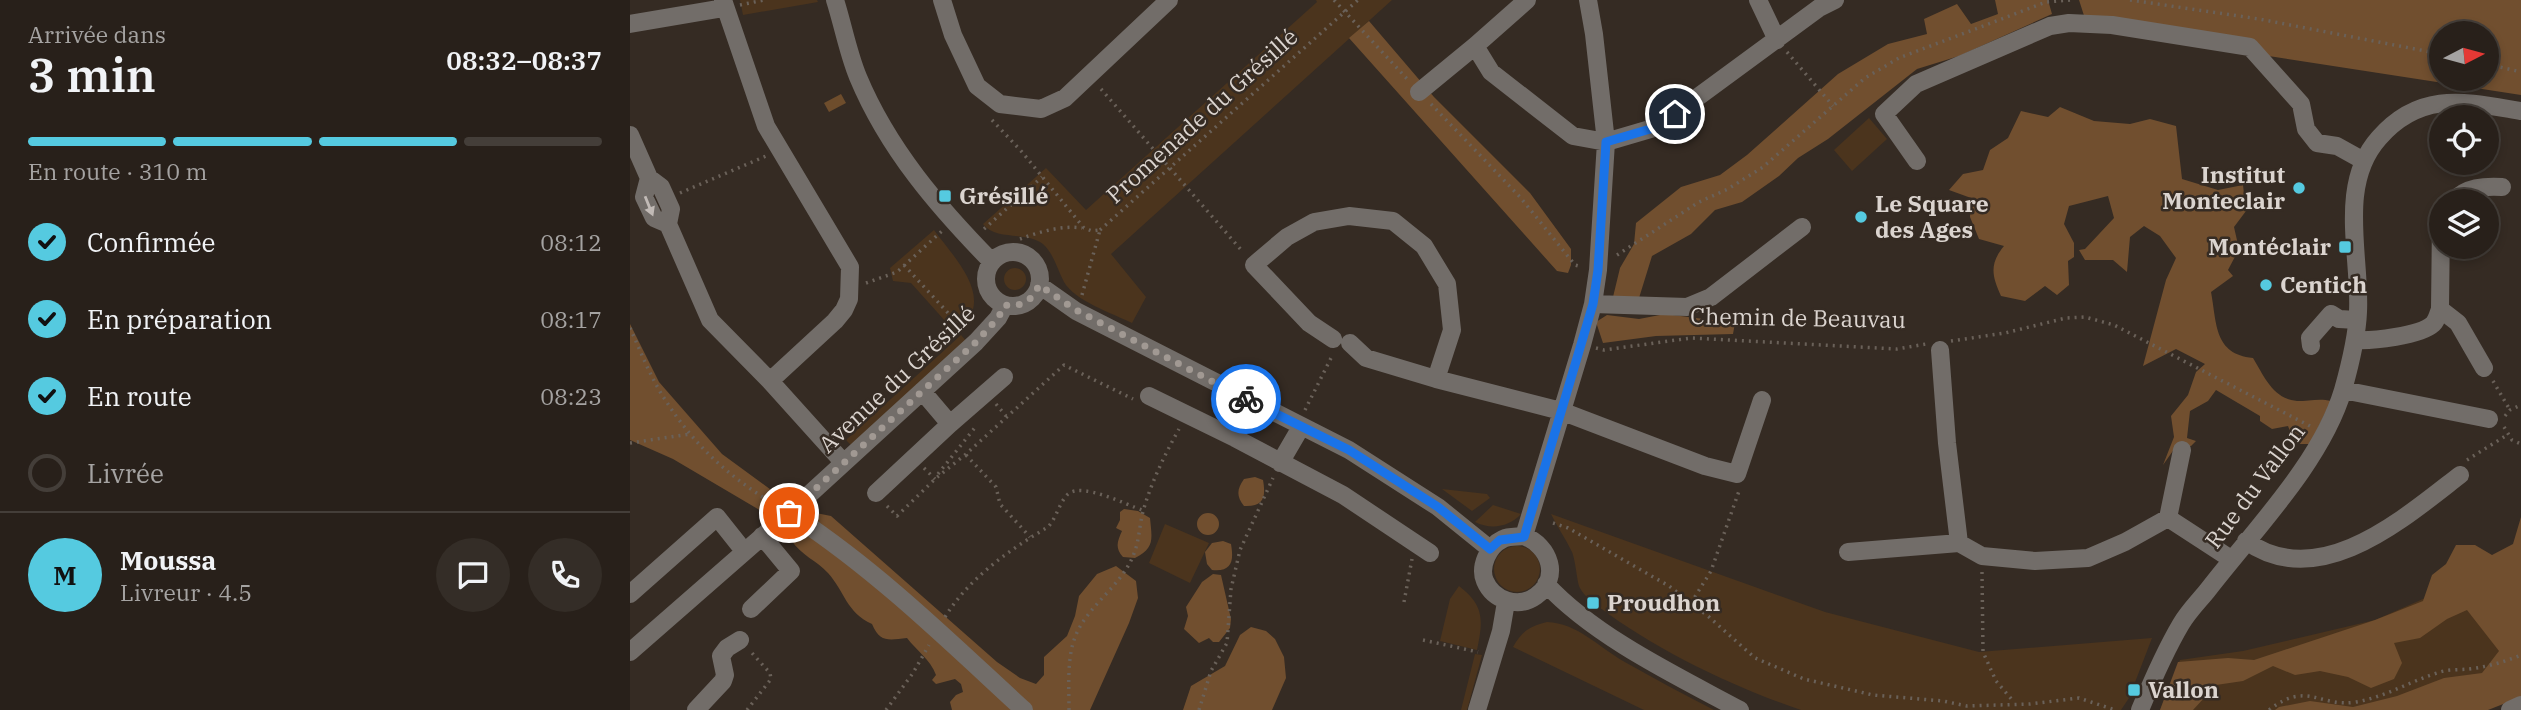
<!DOCTYPE html>
<html lang="fr">
<meta charset="utf-8">
<style>
:root{--surface:#28201a;--page:#342d27;--text:#f1f3f6;--muted:#a5a3a2;--line:#443e39;--accent:#55cae0}
body{margin:0;font-family:"IBM Plex Serif",serif;background:var(--page);color:var(--text);height:100vh;display:flex;flex-direction:column;font-size:26px;white-space:nowrap}
*{box-sizing:border-box;margin:0}
p{font-size:23px;color:var(--muted)}
.icon{flex:none;width:38px;height:38px;fill:none;stroke:currentColor;stroke-width:2;stroke-linecap:round;stroke-linejoin:round}
.map{position:relative;flex:1;overflow:hidden}
.sheet{display:flex;flex-direction:column;background:var(--surface);width:630px}
.sheet>*{flex:none}
.needle{width:46px;rotate:84deg}
.buttons{position:absolute;left:1799px;top:21px;display:grid;gap:14px}
.buttons a{display:grid;place-items:center;width:70px;height:70px;border-radius:50%;background:var(--surface);box-shadow:0 4px 10px #0003,0 0 0 2px var(--line);font-size:35px}
.pin{position:absolute;display:grid;place-items:center;width:60px;height:60px;color:#fff;margin:-30px;border:4px solid #fff;border-radius:50%;box-shadow:0 2px 7px #0007}
.courier{position:absolute;display:grid;place-items:center;width:70px;height:70px;margin:-35px;border:5px solid #1a73e8;border-radius:50%;background:#fff;color:#222;box-shadow:0 2px 9px #0007}
.head em{font-style:normal;font-weight:600}
.head div{display:flex;flex-direction:column-reverse}
.head{display:flex;align-items:center;justify-content:space-between;height:119px;padding:0 28px}
h1{font-size:46px;font-weight:600;line-height:52px}
.bar{display:grid;grid-template-columns:repeat(4,1fr);gap:10px 7px;align-content:center;height:84px;padding:0 28px}
.bar i{height:9px;border-radius:5px;background:var(--line)}
.bar .on{background:var(--accent)}
.bar p{grid-column:span 4}
.line{display:flex;align-items:center;gap:18px;padding:0 28px;border-top:2px solid var(--line)}
.line div{flex:1}
.round{display:grid;place-items:center;flex:none;width:74px;height:74px;border-radius:37px;background:var(--page)}
ol{padding:0 28px;list-style:none}
li{display:flex;align-items:center;gap:21px;height:77px}
li p{margin-inline-start:auto}
li .icon{padding:7px;border-radius:50%;background:var(--accent);color:#111;stroke-width:4}
li:last-child{color:var(--muted)}
li i{width:38px;height:38px;border:4px solid var(--line);border-radius:50%}
main{display:flex;flex:1;min-height:0}
.map>svg:first-child{display:block}
</style>
<main>
<section class="sheet">
<div class="head"><div><h1>3 min</h1><p>Arrivée dans</p></div><em>08:32–08:37</em></div>
<div class="bar"><i class="on"></i><i class="on"></i><i class="on"></i><i></i><p>En route · 310 m</p></div>
<ol>
<li><svg class="icon" aria-label="check" viewBox="0 0 24 24"><path d="M5 12l5 5 9-10"/></svg>Confirmée<p>08:12</p></li>
<li><svg class="icon" aria-label="check" viewBox="0 0 24 24"><path d="M5 12l5 5 9-10"/></svg>En préparation<p>08:17</p></li>
<li><svg class="icon" aria-label="check" viewBox="0 0 24 24"><path d="M5 12l5 5 9-10"/></svg>En route<p>08:23</p></li>
<li><i></i>Livrée</li>
</ol>
<div class="line" style="height:126px"><b class="round" style="background:var(--accent);color:#111">M</b><div><b>Moussa</b><p>Livreur · 4.5</p></div><a class="round"><svg class="icon" aria-label="chat" viewBox="0 0 24 24"><path d="M4 5h16v11H9l-5 4z"/></svg></a><a class="round"><svg class="icon" aria-label="phone" viewBox="0 0 24 24"><path d="M5 4h4l2 5-3 2q2 4 5 5l2-3 5 2v4C11 20 4 13 5 4z"/></svg></a></div>
</section>
<div class="map">
<svg width="1891" height="710" viewBox="0 0 1891 710">
<rect width="100%" height="100%" fill="#352b23"/>
<!-- green -->
<path fill="#4b341d" d="M110,0h77l1,2 -75,13z
M686,0h76l-281,254 35,43 -14,26c-20,-10 -57,-22 -68,-41 -7,-13 -10,-28 -21,-38 -18,-13 -47,-3 -60,-20l63,-56 40,42 231,-208z
M1239,118l18,21 -35,32 -18,-21z
M304,230c22,30 65,72 21,102l-44,-49 -18,-2 -3,-13z
M374 279a11 11 0 1 1 22 0a11 11 0 1 1-22 0Z
M331,335l6,7 -115,104 -6,-6z
M812,489l45,5 3,4 -18,13z
M863,505l28,9c-12,13 -30,16 -46,8z
M921,514l274,98 154,40 173,-14 -23,60 -8,12h-320c-66,-22 -147,-61 -202,-103 -6,-5 -15,-11 -19,-19 -3,-5 -4,-26 -8,-36 -6,-13 -15,-25 -21,-38z
M535,524l44,19 -19,40 -41,-20z
M864 569a23 23 0 1 1 46 0a23 23 0 1 1-46 0Z
M1891,556v132l-52,22h-309l20,-50 63,-9 132,-31z
M829,586c26,20 24,35 18,64l-37,-9 10,-42z
M917,622c30,1 52,25 76,39 30,17 60,33 91,49h-70l-131,-63c9,-16 17,-21 34,-25z
M845,654l7,1 -15,55h-6z"/>
<!-- forest -->
<path fill="#714f2f" fill-rule="evenodd" d="M1365,0h53l4,14 -93,42 -42,13 -89,70 -30,19 -19,18 -37,26 -27,8 -24,24 -39,22 -13,42 -26,-1 7,-29 14,-24 2,-21 45,-36 39,-12 27,-20 91,-81 50,-30 39,-10 -3,-15 33,-15 14,20 27,-10z
M1449,0h442v95l-433,-67zM1811,33h46v46h-46z
M739,21l65,76 96,96 41,56v16l-3,8 -11,-2 -208,-233z
M1430,107l34,14 36,3 20,-5 26,7 6,53 36,11 25,-5 3,26 -12,16 5,22 -11,21 5,6 -22,16c6,32 3,62 42,66 11,18 20,41 44,43 12,0 23,-3 34,0l-21,43h-15l-7,-18 -16,3 -12,-8v-5l-44,-26 -8,11 -18,10 -3,27 9,3 -5,5 -14,-1 -14,20 11,-28 -3,-21 17,-21 8,-23 9,-8 -29,-15 -33,17 23,-86 10,-22 -16,-22 -16,-10 -14,11 -3,35 -14,-12h-28l-6,-10 6,-1 29,-31 -6,-22 -39,10 -5,18 10,19v14l-6,4 1,24 -12,10 -12,-9 -20,15 -24,-5c-9,-20 -12,-32 3,-50l-25,-7 -9,-22 1,-19 -22,-8 14,-16 20,-4 7,-20 18,-12 13,-27 27,6z
M1035,314l70,9 -2,11 -77,2 -53,7 -7,-21 11,-7 32,4z
M0,324l29,58 63,72 56,41 -10,20 -95,-56 -43,-19z
M625,477l8,3c3,17 1,27 -19,26 -8,-10 -7,-17 0,-27z
M494,509l14,2 12,7c2,21 5,30 -15,40l-12,-1c-8,-9 -6,-15 -1,-26l-6,-3 4,-8v-8z
M567 524a11 11 0 1 1 22 0a11 11 0 1 1-22 0Z
M186,513l15,3 166,146 23,16 16,6 8,-9v-18l23,-21 8,-20 4,-20 18,-22 19,-8 20,15 2,17 -9,25 -39,87h-138l-2,-8 6,-7 7,-3 -2,-8 -6,-5 -19,5 -4,-4 4,-5c-6,-16 -19,-24 -29,-37 -18,2 -27,5 -35,-14 -26,-12 -27,-32 -44,-51 -12,-13 -26,-17 -37,-33l2,-8z
M1891,517v180l-33,13h-213l4,-3 31,-6 43,6 44,-11 47,-18 38,-5 17,-22 -32,-41 -20,9 -27,19 -26,5 8,20 -8,16 -23,9 -23,-11 -28,-6 -25,4 -22,-9 -30,15 -27,4 -23,25h-33l18,-48 50,-4 26,2 121,-40 48,-19 9,-26 14,-11 10,-19h19l17,10 21,-11z
M593,541l8,3c3,17 1,28 -19,26l-5,-6 -2,-12 7,-9z
M583,574l8,1 10,44 -1,9 -11,14h-6l-4,-4 -10,5 -15,-14 4,-13 -2,-9 16,-25z
M621,627l15,4 9,8 9,18 2,21 -14,32h-89l8,-24 34,-20 15,-31z"/>
<!-- water -->
<path fill="#6e4d2c" d="M211,94l5,9 -17,9 -5,-9z"/>
<g fill="none" stroke-linecap="round" stroke-linejoin="round">
<!-- path -->
<path stroke="#6a6159" stroke-width="3.5" stroke-dasharray="2 5" stroke-linecap="butt" d="M704,0l75,81
M1500,0l129,19 182,35
M110,5l24,-5
M1157,52l46,54
M1857,64l34,8
M471,89l142,163
M801,104l89,93 55,68 7,2
M362,120l30,32 62,76 8,3 8,-1
M50,193l86,-37
M354,229l58,-52
M470,230l258,-230
M390,239c19,-7 42,-14 62,-11
M987,255l82,-53 29,-13 35,-22 102,-89 34,-20 147,-56 24,-2
M274,265l56,61
M236,283l31,-11 45,-41
M452,295l18,-65
M0,328c11,24 21,51 36,73 28,44 63,76 108,103
M1321,341l54,-8 61,-15 19,-1 29,8 196,101
M966,348l8,2 87,-12 206,11 29,-5
M1863,381l17,29
M366,404l10,12
M675,410l28,-56
M1875,416l5,-6 11,-5
M1874,427l8,13 9,4
M0,443l60,-9
M336,455l30,32 4,17 30,33
M1837,460l40,-25
M294,468l11,11
M308,474l39,-49
M257,506l10,10 38,-37 31,-25 98,-89 69,34
M923,523l15,5 101,58 40,31 46,41 49,21 69,16 70,6 24,5 63,-2 49,-6 36,12
M1352,572l1,80 13,29 18,21
M774,602l8,-43
M1061,603l20,-32 28,-80
M315,617c24,-39 64,-67 103,-90 9,-10 11,-24 20,-33 14,-12 59,11 74,16
M793,640l55,12
M117,710l24,-31 -1,-6 -19,-21
M256,710l27,-37 16,-28
M439,710c0,-22 -2,-49 5,-70 11,-33 46,-52 59,-84 7,-16 6,-32 11,-48 8,-27 21,-54 35,-79
M569,710l12,-39 16,-28 4,-54 9,-39 33,-72
M1639,710c38,-30 51,-2 87,-8 29,-5 53,-20 81,-29 10,-4 22,-3 32,-4 18,-2 35,-7 52,-14"/>
<!-- minor -->
<path stroke="#726d69" stroke-width="18" d="M93,0l43,126 84,141 -1,32 -5,11 -9,11 -65,60
M205,0c8,25 13,53 23,77 30,72 80,130 134,185
M312,0l11,35 24,51 23,18 41,5 24,-11 104,-98
M897,0l-52,46 16,26 82,64 33,6 51,-15 162,-119 16,-8
M1128,0l19,40
M0,24l94,-16
M789,92l56,-46
M0,135l19,43 12,9 10,22 -3,15 42,96 60,61 73,81
M1287,161l-33,-47 32,-30 134,-58 19,-3 43,2 138,22 51,57 5,25 11,14 20,3 27,15
M19,178l-5,19 10,21 14,6
M1824,201c11,-14 31,-15 48,-14
M356 279a27 27 0 1 1 54 0a27 27 0 1 1-54 0Z
M409,285l37,26 273,139 89,57 52,42
M963,304l94,3 24,-10 91,-70
M1810,309l18,14 26,45
M703,339l-24,-16 -55,-58 33,-28 27,-15 35,-6 44,5 31,25 23,38 5,46 -16,49 -70,-21 -16,-15
M1725,340c17,1 65,-4 78,-16 4,-4 5,-10 7,-15l1,-87
M1681,346l-1,-8 21,-24 8,5 18,1
M1310,350l7,93 12,100
M806,379l125,32 144,55 32,8 25,-74
M1713,390l146,29
M519,396l86,42 108,57 87,58
M320,424l54,-47
M1552,450l-14,68 63,41
M650,463l21,-36
M246,493l74,-69 -28,-33
M167,518c83,55 154,125 227,192
M894,536l58,-191 11,-41 5,-34 8,-128 -12,-108 -6,-34
M894,536c26,10 37,42 12,60 -18,13 -43,4 -51,-15 -6,-14 3,-35 18,-42 6,-3 14,-2 21,-3z
M1616,541c73,52 157,-22 214,-66
M1218,552l111,-9 23,13 53,5 53,-3 37,-16 43,-24
M916,584c49,53 131,92 194,126
M0,594l87,-77 27,34
M121,609l40,-38 -29,-35
M0,652l159,-139 187,-171 22,-24 7,-13
M66,710l27,-29 2,-6 -4,-19 6,-8 13,-8
M847,710l24,-79 5,-29
M1510,710c12,-29 25,-59 41,-86 7,-12 17,-22 26,-33 46,-60 114,-128 136,-201 7,-25 14,-52 15,-78 3,-56 -21,-127 21,-174 42,-48 87,-36 142,-27
M1880,710l11,-5"/>
</g>
<!-- one-way arrows -->
<defs><path id="oneway-solid" d="M-6-.8H1V-3.2L6.5 0L1 3.2V.8H-6Z" transform="scale(1.75)"/></defs>
<use fill="#c1bab6" href="#oneway-solid" transform="translate(19 206) rotate(68)"/>
<g fill="none" stroke-linecap="round" stroke-linejoin="round">
<!-- done -->
<path stroke="#a19993" stroke-width="7" stroke-dasharray="0 12.6" d="M159,513l187,-171 22,-24 7,-13c17,2 27,-4 34,-20l37,25 170,89"/>
<!-- route -->
<path stroke="#1a73e8" stroke-width="9" d="M616,399l103,51 89,57 52,42 10,-9 24,-3 69,-233 5,-34 8,-128 51,-15 18,-13"/>
</g>
<!-- markers -->
<g fill="#55cae0" stroke="#352b23" stroke-width="2.5">
<circle cx="1669" cy="188" r="7"/>
<rect x="308" y="189" width="14" height="14" rx="3.5"/>
<circle cx="1231" cy="217" r="7"/>
<rect x="1708" y="240" width="14" height="14" rx="3.5"/>
<circle cx="1636" cy="285" r="7"/>
<rect x="956" y="596" width="14" height="14" rx="3.5"/>
<rect x="1497" y="683" width="14" height="14" rx="3.5"/>
</g>
<g text-anchor="middle" stroke-width="5" stroke-linejoin="round" paint-order="stroke">
<!-- street labels -->
<g font-size="23" fill="#dbd4cf" stroke="#352b23">
<text transform="translate(572 116) rotate(-42)" y="8">Promenade du Grésillé</text>
<text transform="translate(1168 318) rotate(1)" y="8">Chemin de Beauvau</text>
<text transform="translate(267 379) rotate(-43)" y="8">Avenue du Grésillé</text>
<text transform="translate(1625 486) rotate(-53)" y="8">Rue du Vallon</text>
</g>
<!-- poi labels -->
<g font-size="23" font-weight="bold" fill="#dbd4cf" stroke="#352b23" text-anchor="start">
<text x="1655" y="183" text-anchor="end">Institut<tspan x="1655" dy="26">Monteclair</tspan></text>
<text x="329" y="204">Grésillé</text>
<text x="1245" y="212">Le Square<tspan x="1245" dy="26">des Ages</tspan></text>
<text x="1701" y="255" text-anchor="end">Montéclair</text>
<text x="1650" y="293">Centich</text>
<text x="977" y="611">Proudhon</text>
<text x="1518" y="698">Vallon</text>
</g>
</g>
</svg>
<div class="buttons">
<a><svg class="needle" viewBox="-14 -14 28 28"><path d="M0-13l5 13h-10z" fill="#e53935"/><path d="M0 13l5-13h-10z" fill="#a5a3a2"/></svg></a>
<a><svg class="icon" aria-label="locate" viewBox="0 0 24 24"><circle cx="12" cy="12" r="6"/><path d="M12 2v4M12 18v4M2 12h4M18 12h4"/></svg></a>
<a><svg class="icon" aria-label="layers" viewBox="0 0 24 24"><path d="M12 4l9 5-9 5-9-5zM3 14l9 5 9-5"/></svg></a>
</div>
<div class="pin" style="left:159px;top:513px;background:#ea580c"><svg class="icon" aria-label="bag" viewBox="0 0 24 24"><path d="M5 8h14l-1 12H6zM9 8a3 3 0 0 1 6 0"/></svg></div>
<div class="pin" style="left:1045px;top:114px;background:#1f2937"><svg class="icon" aria-label="home" viewBox="0 0 24 24"><path d="M3 11l9-7 9 7M6 9v11h12V9"/></svg></div>
<div class="courier" style="left:616px;top:399px"><svg class="icon" aria-label="bike" viewBox="0 0 24 24"><circle cx="6" cy="16" r="4"/><circle cx="18" cy="16" r="4"/><path d="M6 16l4-8h5l3 8M10 8l3 8H6M13 5h3"/></svg></div>
</div>
</main>
